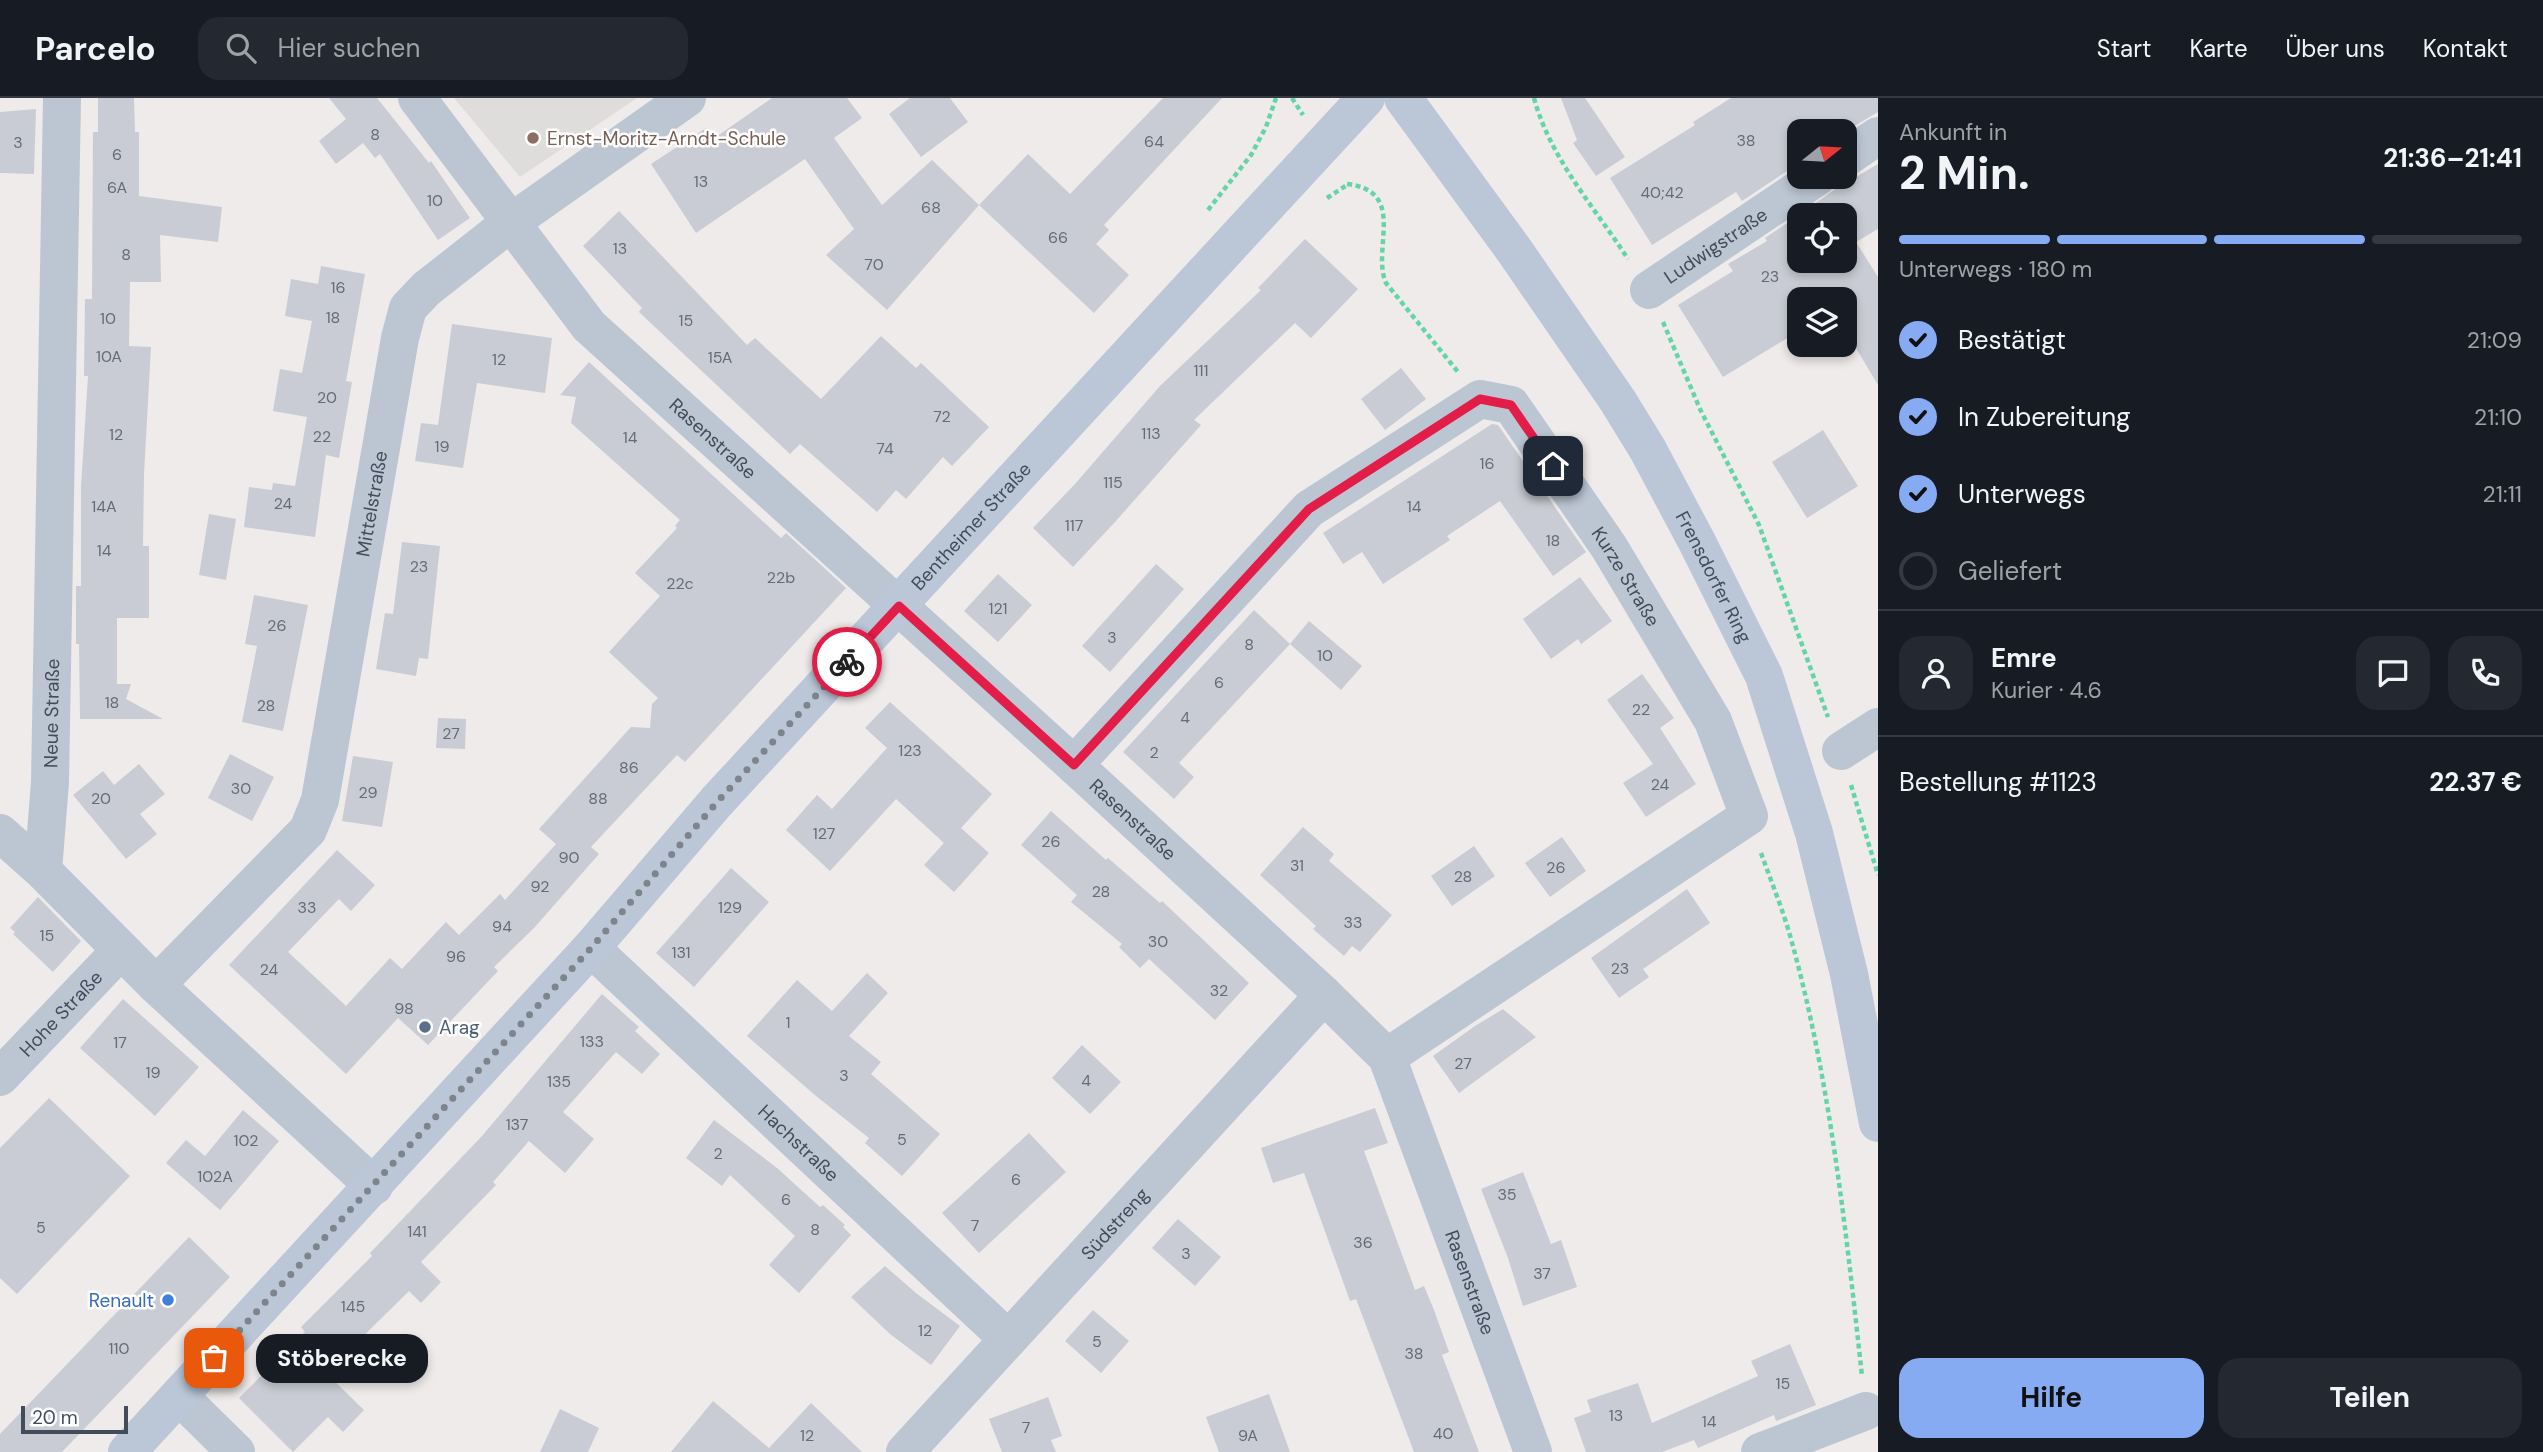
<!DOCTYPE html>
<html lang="de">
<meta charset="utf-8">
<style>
:root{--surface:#171b24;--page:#242831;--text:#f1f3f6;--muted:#9ea1a6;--line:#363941;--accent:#86abf2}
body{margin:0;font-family:"DM Sans",sans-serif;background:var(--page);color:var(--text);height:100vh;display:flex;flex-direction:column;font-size:26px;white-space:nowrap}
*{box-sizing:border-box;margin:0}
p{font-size:23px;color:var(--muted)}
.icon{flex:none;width:38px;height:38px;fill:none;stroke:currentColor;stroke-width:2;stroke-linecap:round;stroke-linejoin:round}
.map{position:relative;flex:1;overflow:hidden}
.side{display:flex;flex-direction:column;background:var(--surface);width:665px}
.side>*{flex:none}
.needle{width:46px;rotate:72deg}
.fabs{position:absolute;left:1787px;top:21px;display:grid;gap:14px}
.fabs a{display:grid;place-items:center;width:70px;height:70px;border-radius:14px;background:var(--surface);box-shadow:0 4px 10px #0003;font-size:35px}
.scale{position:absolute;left:21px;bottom:18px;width:107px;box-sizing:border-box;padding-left:7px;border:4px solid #424c5a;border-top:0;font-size:19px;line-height:24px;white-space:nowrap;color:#424c5a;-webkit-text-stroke:5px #fff;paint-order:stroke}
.pin{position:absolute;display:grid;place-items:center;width:60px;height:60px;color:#fff;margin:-30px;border-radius:14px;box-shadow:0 4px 10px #0006}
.courier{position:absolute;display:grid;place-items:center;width:70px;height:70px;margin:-35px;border:5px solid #e11d48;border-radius:50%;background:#fff;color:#222;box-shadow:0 2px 9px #0007}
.bubble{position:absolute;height:49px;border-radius:21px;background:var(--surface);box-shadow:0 4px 10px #0003;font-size:23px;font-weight:700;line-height:49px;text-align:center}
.summary em{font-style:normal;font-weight:700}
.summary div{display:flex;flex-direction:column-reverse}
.summary{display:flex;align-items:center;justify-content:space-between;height:119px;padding:0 21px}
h1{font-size:46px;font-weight:700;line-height:52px}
.bar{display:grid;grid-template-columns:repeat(4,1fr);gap:10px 7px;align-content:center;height:84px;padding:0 21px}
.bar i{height:9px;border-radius:5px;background:var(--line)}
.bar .active{background:var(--accent)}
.bar p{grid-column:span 4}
.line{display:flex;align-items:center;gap:18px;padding:0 21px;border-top:2px solid var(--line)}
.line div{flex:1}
.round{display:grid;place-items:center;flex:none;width:74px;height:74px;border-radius:21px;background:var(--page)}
ol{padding:0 21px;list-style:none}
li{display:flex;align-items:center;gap:21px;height:77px}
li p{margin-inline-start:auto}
li .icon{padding:7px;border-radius:50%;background:var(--accent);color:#111;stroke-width:4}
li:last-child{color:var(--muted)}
li i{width:38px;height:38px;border:4px solid var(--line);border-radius:50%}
.button{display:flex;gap:14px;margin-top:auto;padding:14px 21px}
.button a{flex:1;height:80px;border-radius:21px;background:var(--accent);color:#111;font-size:28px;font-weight:700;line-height:80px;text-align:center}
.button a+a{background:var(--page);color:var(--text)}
header{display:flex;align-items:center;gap:42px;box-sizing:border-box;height:98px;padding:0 35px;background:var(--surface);border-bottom:2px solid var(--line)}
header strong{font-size:33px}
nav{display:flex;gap:38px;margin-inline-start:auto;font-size:24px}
.search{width:490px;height:63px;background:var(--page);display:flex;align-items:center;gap:18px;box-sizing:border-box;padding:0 24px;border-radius:21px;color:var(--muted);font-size:26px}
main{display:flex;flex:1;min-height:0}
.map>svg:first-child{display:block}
</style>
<header>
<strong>Parcelo</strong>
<div class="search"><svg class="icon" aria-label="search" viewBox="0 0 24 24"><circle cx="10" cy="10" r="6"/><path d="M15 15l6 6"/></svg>Hier suchen</div>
<nav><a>Start</a><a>Karte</a><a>Über uns</a><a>Kontakt</a></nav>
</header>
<main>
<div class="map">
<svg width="1878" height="1354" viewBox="0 0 1878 1354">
<rect width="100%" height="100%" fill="#eeebea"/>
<!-- education -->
<path fill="#dfdcdc" d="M454,0h183l-117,79z"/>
<!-- building -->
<path fill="#c9ccd4" d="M98,0h36l1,34h4v64l83,11 -4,35 -58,-7 1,47h-31l-1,64 22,1 -7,127 -1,72h6v72h-32v66h14l-5,15 37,20h-83l-1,-75h-3v-58h5v-99l7,-111h-4l1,-77h7l1,-167h5z
M329,0h48l52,65 2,-2 39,57 -32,22 -58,-86 -5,4 -12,-15 -27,21 -17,-23 27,-22z
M772,0h75l15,20 -28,20 48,67 50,-45 47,45 -92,105 -61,-55 28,-26 -49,-70 -109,74 -45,-69 55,-36 7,11z
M910,0h40l18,24 -47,35 -32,-43z
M1163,0h59l-118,127 5,5 -13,14 33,31 -35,38 -115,-108 49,-51 42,40z
M1561,0h24l40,59 -29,19 -23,-33 4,-3z
M1731,0h147v14l-32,19h-47v32l-57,38 -6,-9 -84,53 -42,-67 85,-53 -2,-3z
M36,11l-2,65 -34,-1v-61z
M1878,66v65l-22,13 22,35v108l-31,-52 -3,2v-36h-45v32l-76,46 -45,-72 55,-34 -5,-7 39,-23 -2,-3 34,-23v46h45v-46h-45l35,-25z
M619,113l128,134 8,-7 66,61 60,-63 35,32 5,-5 68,64 -37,39 -9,-9 -37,42 -10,-9 -19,22 -77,-68 -10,10 -151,-142 3,-4 -59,-62z
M1305,141l53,50 -47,49 -16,-15 -101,97 7,5 -86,97 -42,45 -40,-39 42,-44 85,-98 101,-96 -3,-2z
M321,168l44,8 -19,107 6,1 -13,76 -13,-3 -11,82 -71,-10 5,-40 23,3 1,-7 22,3 12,-69 -34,-6 7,-42 22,4 10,-52 -27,-5 6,-37 27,5z
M452,226l100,14 -7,55 -68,-10 -14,85 -48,-7 6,-38 17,2z
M589,264l192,176 5,-5 60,55 -161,174 -8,-7 -86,92 8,7 -65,74 -40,39 4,4 -70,74 -30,-27 -52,56 -117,-109 108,-115 38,35 -24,26 -12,-12 -51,53 58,54 44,-48 12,11 44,-47 13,13 41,-41 5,6 51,-56 -17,-15 92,-102 19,1 2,-24 6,-6 -49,-46 51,-56 -25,-23 42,-45 -2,-2 5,-6 -109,-97 5,-26 -16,-2z
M1401,270l25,31 -41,31 -24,-31z
M1492,326l6,1 88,127 -33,24 -53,-75 -53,35 3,4 -67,44 -21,-32 -19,12 -20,-31z
M1823,332l35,56 -51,32 -35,-56z
M209,416l27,5 -10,61 -27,-5z
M402,444l38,4 -12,113 -9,-1 -3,18 -40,-7 9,-56 8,1z
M1156,466l28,25 -74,83 -28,-26z
M998,476l34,31 -34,37 -34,-31z
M1580,479l32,44 -31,23 -3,-5 -27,20 -28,-40z
M254,497l54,10 -25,126 -41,-9 15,-76 -12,-2z
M1254,512l36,34 -111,119 15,14 -20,22 -51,-47z
M1309,523l53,45 -21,24 -51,-46z
M1642,576l32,44 -14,10 36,56 -50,33 -23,-34 30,-19 -46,-64z
M890,604l102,92 -31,34 28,25 -35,39 -30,-27 20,-22 -48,-44 -66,72 -44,-41 31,-35 15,14 55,-61 -22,-20z
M438,620l28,1 -1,30 -29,-1z
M230,656l44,23 -22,44 -44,-23z
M353,658l40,6 -11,65 -40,-6z
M139,666l26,30 -25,20 17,20 -31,25 -53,-64 30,-24 11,14z
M1051,713l55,49 2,-2 52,45 2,-2 87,82 -34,37 -66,-61 -9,9 -21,-21 3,-3 -51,-42 6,-7 -56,-50z
M1303,729l31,27 -5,7 63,54 -32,37 -8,-6 -8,10 -31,-27 3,-3 -56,-51z
M1562,739l24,34 -36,26 -25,-34z
M1474,748l21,30 -43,30 -21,-30z
M731,770l38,34 -75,85 -38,-34z
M1687,791l23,34 -67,46 6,8 -30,21 -28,-40z
M38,799l43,44 -28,31 -40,-38 2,-2 -5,-4z
M867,875l21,20 -39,43 32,26 -10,12 69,60 -38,42 -37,-33 4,-5 -53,-42 -69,-60 50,-56 35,31z
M602,896l37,33 -4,4 25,23 -18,20 -26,-22 -53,60 31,27 -29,34 -36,-32 -36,41 3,3 -75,77 20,20 -20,21 -12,-12 -83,82 38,37 -21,22 -15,-15 -35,35 -54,-54 66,-66 -4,-5 71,-71 -2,-3 112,-117z
M123,901l76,68 -44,49 -75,-68z
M1503,911l33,28 -77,56 -26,-37 42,-30z
M1082,947l39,37 -31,32 -38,-36z
M49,1000l81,78 -113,118 -17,-16v-130z
M1375,1010l13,35 -24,8 51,139 9,-4 10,24 15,42 -7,3 37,97h-65l-58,-153 -6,2 -46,-128 -31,10 -12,-35z
M243,1012l36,31 -59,69 -54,-47 20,-23 19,16z
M714,1022l63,48 43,39 3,-2 22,20 -2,2 8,8 -52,58 -30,-28 26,-29 -65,-61 -8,11 -36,-28z
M1029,1035l37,39 -87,81 -37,-40z
M1523,1074l28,72 10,-4 16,47 -54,19 -15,-48 -27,-69z
M1178,1121l43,38 -26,29 -43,-38z
M189,1139l41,40 -168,175h-62v-18z
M885,1168l31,27 44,33 -29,39 -41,-31 -39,-37z
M1093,1212l36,31 -28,32 -36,-32z
M1790,1246l26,61 -40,16 -2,-6 -76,33 -4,-8 -32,12h-76l6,-3 -6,3 -12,-34 17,-6 -4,-12 51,-17 14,40 106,-47 -7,-15z
M1269,1296l21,58h-71l-13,-35z
M1048,1299l14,39 -11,4 5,12h-54l-13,-33z
M713,1303l56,47 42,-45 51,49h-191z
M560,1311l39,19 -11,24h-48z"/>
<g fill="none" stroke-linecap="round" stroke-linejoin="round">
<!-- path -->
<path stroke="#66d4a9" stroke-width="4.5" stroke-dasharray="5 3.5" stroke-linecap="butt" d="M1292,0l11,17
M1534,0c16,60 61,110 94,161
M1347,86c61,7 24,65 39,99l72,89
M1327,100l20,-13
M1208,112l43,-55 15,-28 10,-29
M1663,224l37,87 59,116 69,192
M1851,687l27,90
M1761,755c10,28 22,57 30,86 39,140 55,292 71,437"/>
<!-- street -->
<g stroke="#bcc6d3" stroke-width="38">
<path id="s1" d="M417,0l172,228 485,439 250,230 63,62 146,395"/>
<path d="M1844,61l34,-23"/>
<path id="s2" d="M1649,192l168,-113"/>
<path d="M1841,653l37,-24"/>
<path id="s3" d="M1074,667l235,-256 171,-110 31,6 98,142 104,174 36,95 -362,241"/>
<path d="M0,735l43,38 113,114 218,201"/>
<path id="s4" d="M43,773l7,-89 12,-684"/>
<path id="s5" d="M591,850l417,391"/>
<path id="s6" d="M156,887l152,-155 12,-30 80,-462 8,-30 18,-19 84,-66 177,-125"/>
<path id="s7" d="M0,979l121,-127"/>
<path d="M179,1298l57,56"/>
<path id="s8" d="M905,1354l419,-457"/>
<path d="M1760,1354l106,-41"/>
</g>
<!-- secondary -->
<g stroke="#bbc6d7" stroke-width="38">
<path id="s9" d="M1403,0l111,152 104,151 30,49 49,92 67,134 50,157 35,141 29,149"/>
<path id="s10" d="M127,1354l464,-504 126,-147 649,-703"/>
</g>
</g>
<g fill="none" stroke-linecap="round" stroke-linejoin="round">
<!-- done -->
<path stroke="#7e848c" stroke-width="7" stroke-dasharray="0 12.6" d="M214,1260l377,-410 127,-147 129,-139"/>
<!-- route -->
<path stroke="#e11d48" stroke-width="9" d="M847,564l52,-56 175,159 235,-256 171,-110 31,6 42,61"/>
</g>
<!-- markers -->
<circle fill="#8d6e63" stroke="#fff" stroke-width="2.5" cx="533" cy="40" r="7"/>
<circle fill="#5c6f8a" stroke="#fff" stroke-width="2.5" cx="425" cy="929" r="7"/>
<circle fill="#3f7fe0" stroke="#fff" stroke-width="2.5" cx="168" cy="1202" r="7"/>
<g text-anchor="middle" stroke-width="5" stroke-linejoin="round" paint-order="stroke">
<!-- number labels -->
<g font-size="16" fill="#646c78">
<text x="375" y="42">8</text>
<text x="1746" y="48">38</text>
<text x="1154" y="49">64</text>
<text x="18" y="50">3</text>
<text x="117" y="62">6</text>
<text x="701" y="89">13</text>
<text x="117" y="95">6A</text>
<text x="1662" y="100">40;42</text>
<text x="435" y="108">10</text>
<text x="931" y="115">68</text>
<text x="1058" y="145">66</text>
<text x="620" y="156">13</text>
<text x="126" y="162">8</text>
<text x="874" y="172">70</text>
<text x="1770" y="184">23</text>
<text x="338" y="195">16</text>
<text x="333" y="225">18</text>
<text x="108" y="226">10</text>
<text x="686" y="228">15</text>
<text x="109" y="264">10A</text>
<text x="720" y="265">15A</text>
<text x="499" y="267">12</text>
<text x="1201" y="278">111</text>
<text x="327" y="305">20</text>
<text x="942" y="324">72</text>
<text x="1151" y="341">113</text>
<text x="116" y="342">12</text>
<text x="322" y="344">22</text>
<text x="630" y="345">14</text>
<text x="442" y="354">19</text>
<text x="885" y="356">74</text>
<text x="1487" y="371">16</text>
<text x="1113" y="390">115</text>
<text x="283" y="411">24</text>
<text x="104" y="414">14A</text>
<text x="1414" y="414">14</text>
<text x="1074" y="433">117</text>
<text x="1553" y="448">18</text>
<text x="104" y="458">14</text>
<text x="419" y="474">23</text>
<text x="781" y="485">22b</text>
<text x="680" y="491">22c</text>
<text x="998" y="516">121</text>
<text x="277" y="533">26</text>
<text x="1112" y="545">3</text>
<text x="1249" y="552">8</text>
<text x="1325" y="563">10</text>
<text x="1219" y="590">6</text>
<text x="112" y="610">18</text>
<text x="266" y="613">28</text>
<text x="1641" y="617">22</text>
<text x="1185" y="625">4</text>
<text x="451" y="641">27</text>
<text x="910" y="658">123</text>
<text x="1154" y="660">2</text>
<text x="629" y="675">86</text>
<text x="1660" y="692">24</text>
<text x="241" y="696">30</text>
<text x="368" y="700">29</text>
<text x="101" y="706">20</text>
<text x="598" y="706">88</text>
<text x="824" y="741">127</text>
<text x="1051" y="749">26</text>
<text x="569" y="765">90</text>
<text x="1297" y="773">31</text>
<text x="1556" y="775">26</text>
<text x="1463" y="784">28</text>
<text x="540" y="794">92</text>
<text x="1101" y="799">28</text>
<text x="307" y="815">33</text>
<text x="730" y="815">129</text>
<text x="1353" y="830">33</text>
<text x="502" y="834">94</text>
<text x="47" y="843">15</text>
<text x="1158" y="849">30</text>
<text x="681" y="860">131</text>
<text x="456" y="864">96</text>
<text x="1620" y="876">23</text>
<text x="269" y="877">24</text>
<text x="1219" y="898">32</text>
<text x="404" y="916">98</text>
<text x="788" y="930">1</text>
<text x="592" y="949">133</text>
<text x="120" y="950">17</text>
<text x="1463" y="971">27</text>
<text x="153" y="980">19</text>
<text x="844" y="983">3</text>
<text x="1086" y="988">4</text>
<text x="559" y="989">135</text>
<text x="517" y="1032">137</text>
<text x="902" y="1047">5</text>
<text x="246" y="1048">102</text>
<text x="718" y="1061">2</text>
<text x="215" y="1084">102A</text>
<text x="1016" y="1087">6</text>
<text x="1507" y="1102">35</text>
<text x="786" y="1107">6</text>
<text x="975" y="1133">7</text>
<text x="41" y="1135">5</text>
<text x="815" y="1137">8</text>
<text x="417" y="1139">141</text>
<text x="1363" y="1150">36</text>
<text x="1186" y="1161">3</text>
<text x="1542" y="1181">37</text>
<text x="353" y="1214">145</text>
<text x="925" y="1238">12</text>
<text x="1097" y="1249">5</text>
<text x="119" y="1256">110</text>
<text x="1414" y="1261">38</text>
<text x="1783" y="1291">15</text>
<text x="1616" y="1323">13</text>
<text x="1709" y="1329">14</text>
<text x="1026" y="1335">7</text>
<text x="1443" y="1341">40</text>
<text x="807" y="1343">12</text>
<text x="1248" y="1343">9A</text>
</g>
<!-- education labels -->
<g font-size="19" fill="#785e54" stroke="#fff" text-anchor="start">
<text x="547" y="47">Ernst-Moritz-Arndt-Schule</text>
</g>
<!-- street labels -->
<g font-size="19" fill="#424c5a" stroke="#fff">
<text dy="7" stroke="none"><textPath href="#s2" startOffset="80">Ludwigstraße</textPath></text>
<text dy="7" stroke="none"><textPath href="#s1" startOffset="453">Rasenstraße</textPath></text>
<text dy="7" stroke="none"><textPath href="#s6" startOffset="550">Mittelstraße</textPath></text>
<text dy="7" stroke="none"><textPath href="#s10" startOffset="1253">Bentheimer Straße</textPath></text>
<text dy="7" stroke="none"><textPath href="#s3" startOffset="789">Kurze Straße</textPath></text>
<text dy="7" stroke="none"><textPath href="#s9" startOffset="572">Frensdorfer Ring</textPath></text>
<text dy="7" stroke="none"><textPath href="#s4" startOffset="158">Neue Straße</textPath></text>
<text dy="7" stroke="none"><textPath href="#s1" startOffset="1020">Rasenstraße</textPath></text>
<text dy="7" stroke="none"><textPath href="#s7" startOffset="88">Hohe Straße</textPath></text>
<text dy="7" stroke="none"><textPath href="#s5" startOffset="285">Hachstraße</textPath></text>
<text dy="7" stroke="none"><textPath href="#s8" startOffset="310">Südstreng</textPath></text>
<text dy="7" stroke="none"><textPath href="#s1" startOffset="1608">Rasenstraße</textPath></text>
</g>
<!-- service labels -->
<g font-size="19" fill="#4e5e75" stroke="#fff" text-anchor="start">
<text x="439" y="936">Arag</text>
</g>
<!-- shop labels -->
<g font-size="19" fill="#366cbe" stroke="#fff" text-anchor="end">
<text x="154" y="1209">Renault</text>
</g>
</g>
</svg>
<div class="fabs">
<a><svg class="needle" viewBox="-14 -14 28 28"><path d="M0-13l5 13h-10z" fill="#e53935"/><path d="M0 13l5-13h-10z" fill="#9ea1a6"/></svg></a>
<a><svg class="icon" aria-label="locate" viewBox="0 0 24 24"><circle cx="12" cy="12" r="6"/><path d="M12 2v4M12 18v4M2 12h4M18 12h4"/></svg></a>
<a><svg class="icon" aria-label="layers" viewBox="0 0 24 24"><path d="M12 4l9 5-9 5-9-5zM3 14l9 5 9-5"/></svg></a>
</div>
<div class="scale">20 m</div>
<div class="pin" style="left:214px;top:1260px;background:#ea580c"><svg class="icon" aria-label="bag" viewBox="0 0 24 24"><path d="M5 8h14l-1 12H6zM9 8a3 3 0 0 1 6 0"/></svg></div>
<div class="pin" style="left:1553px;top:368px;background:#1f2937"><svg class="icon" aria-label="home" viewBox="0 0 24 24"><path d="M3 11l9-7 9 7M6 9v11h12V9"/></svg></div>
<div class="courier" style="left:847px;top:564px"><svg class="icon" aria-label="bike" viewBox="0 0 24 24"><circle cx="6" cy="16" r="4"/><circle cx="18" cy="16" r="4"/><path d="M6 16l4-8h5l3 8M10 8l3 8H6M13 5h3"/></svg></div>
<div class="bubble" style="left:256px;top:1236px;width:172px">Stöberecke</div>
</div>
<section class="side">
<div class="summary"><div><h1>2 Min.</h1><p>Ankunft in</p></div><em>21:36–21:41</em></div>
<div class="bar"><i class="active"></i><i class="active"></i><i class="active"></i><i></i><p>Unterwegs · 180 m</p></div>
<ol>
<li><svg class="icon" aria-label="check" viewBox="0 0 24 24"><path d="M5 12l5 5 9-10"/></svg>Bestätigt<p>21:09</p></li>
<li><svg class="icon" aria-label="check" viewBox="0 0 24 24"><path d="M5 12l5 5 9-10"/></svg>In Zubereitung<p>21:10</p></li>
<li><svg class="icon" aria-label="check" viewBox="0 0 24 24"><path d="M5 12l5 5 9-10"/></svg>Unterwegs<p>21:11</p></li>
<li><i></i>Geliefert</li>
</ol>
<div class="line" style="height:126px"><a class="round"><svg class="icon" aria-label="person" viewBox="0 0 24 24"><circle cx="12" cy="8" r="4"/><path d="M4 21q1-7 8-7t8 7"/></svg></a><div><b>Emre</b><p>Kurier · 4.6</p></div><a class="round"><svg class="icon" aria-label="chat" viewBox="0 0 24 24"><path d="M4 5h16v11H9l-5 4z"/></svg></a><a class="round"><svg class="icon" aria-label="phone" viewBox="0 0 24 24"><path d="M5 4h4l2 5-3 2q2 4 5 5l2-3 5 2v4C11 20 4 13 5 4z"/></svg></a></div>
<div class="line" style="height:91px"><div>Bestellung #1123</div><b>22.37 €</b></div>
<div class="button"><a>Hilfe</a><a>Teilen</a></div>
</section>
</main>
